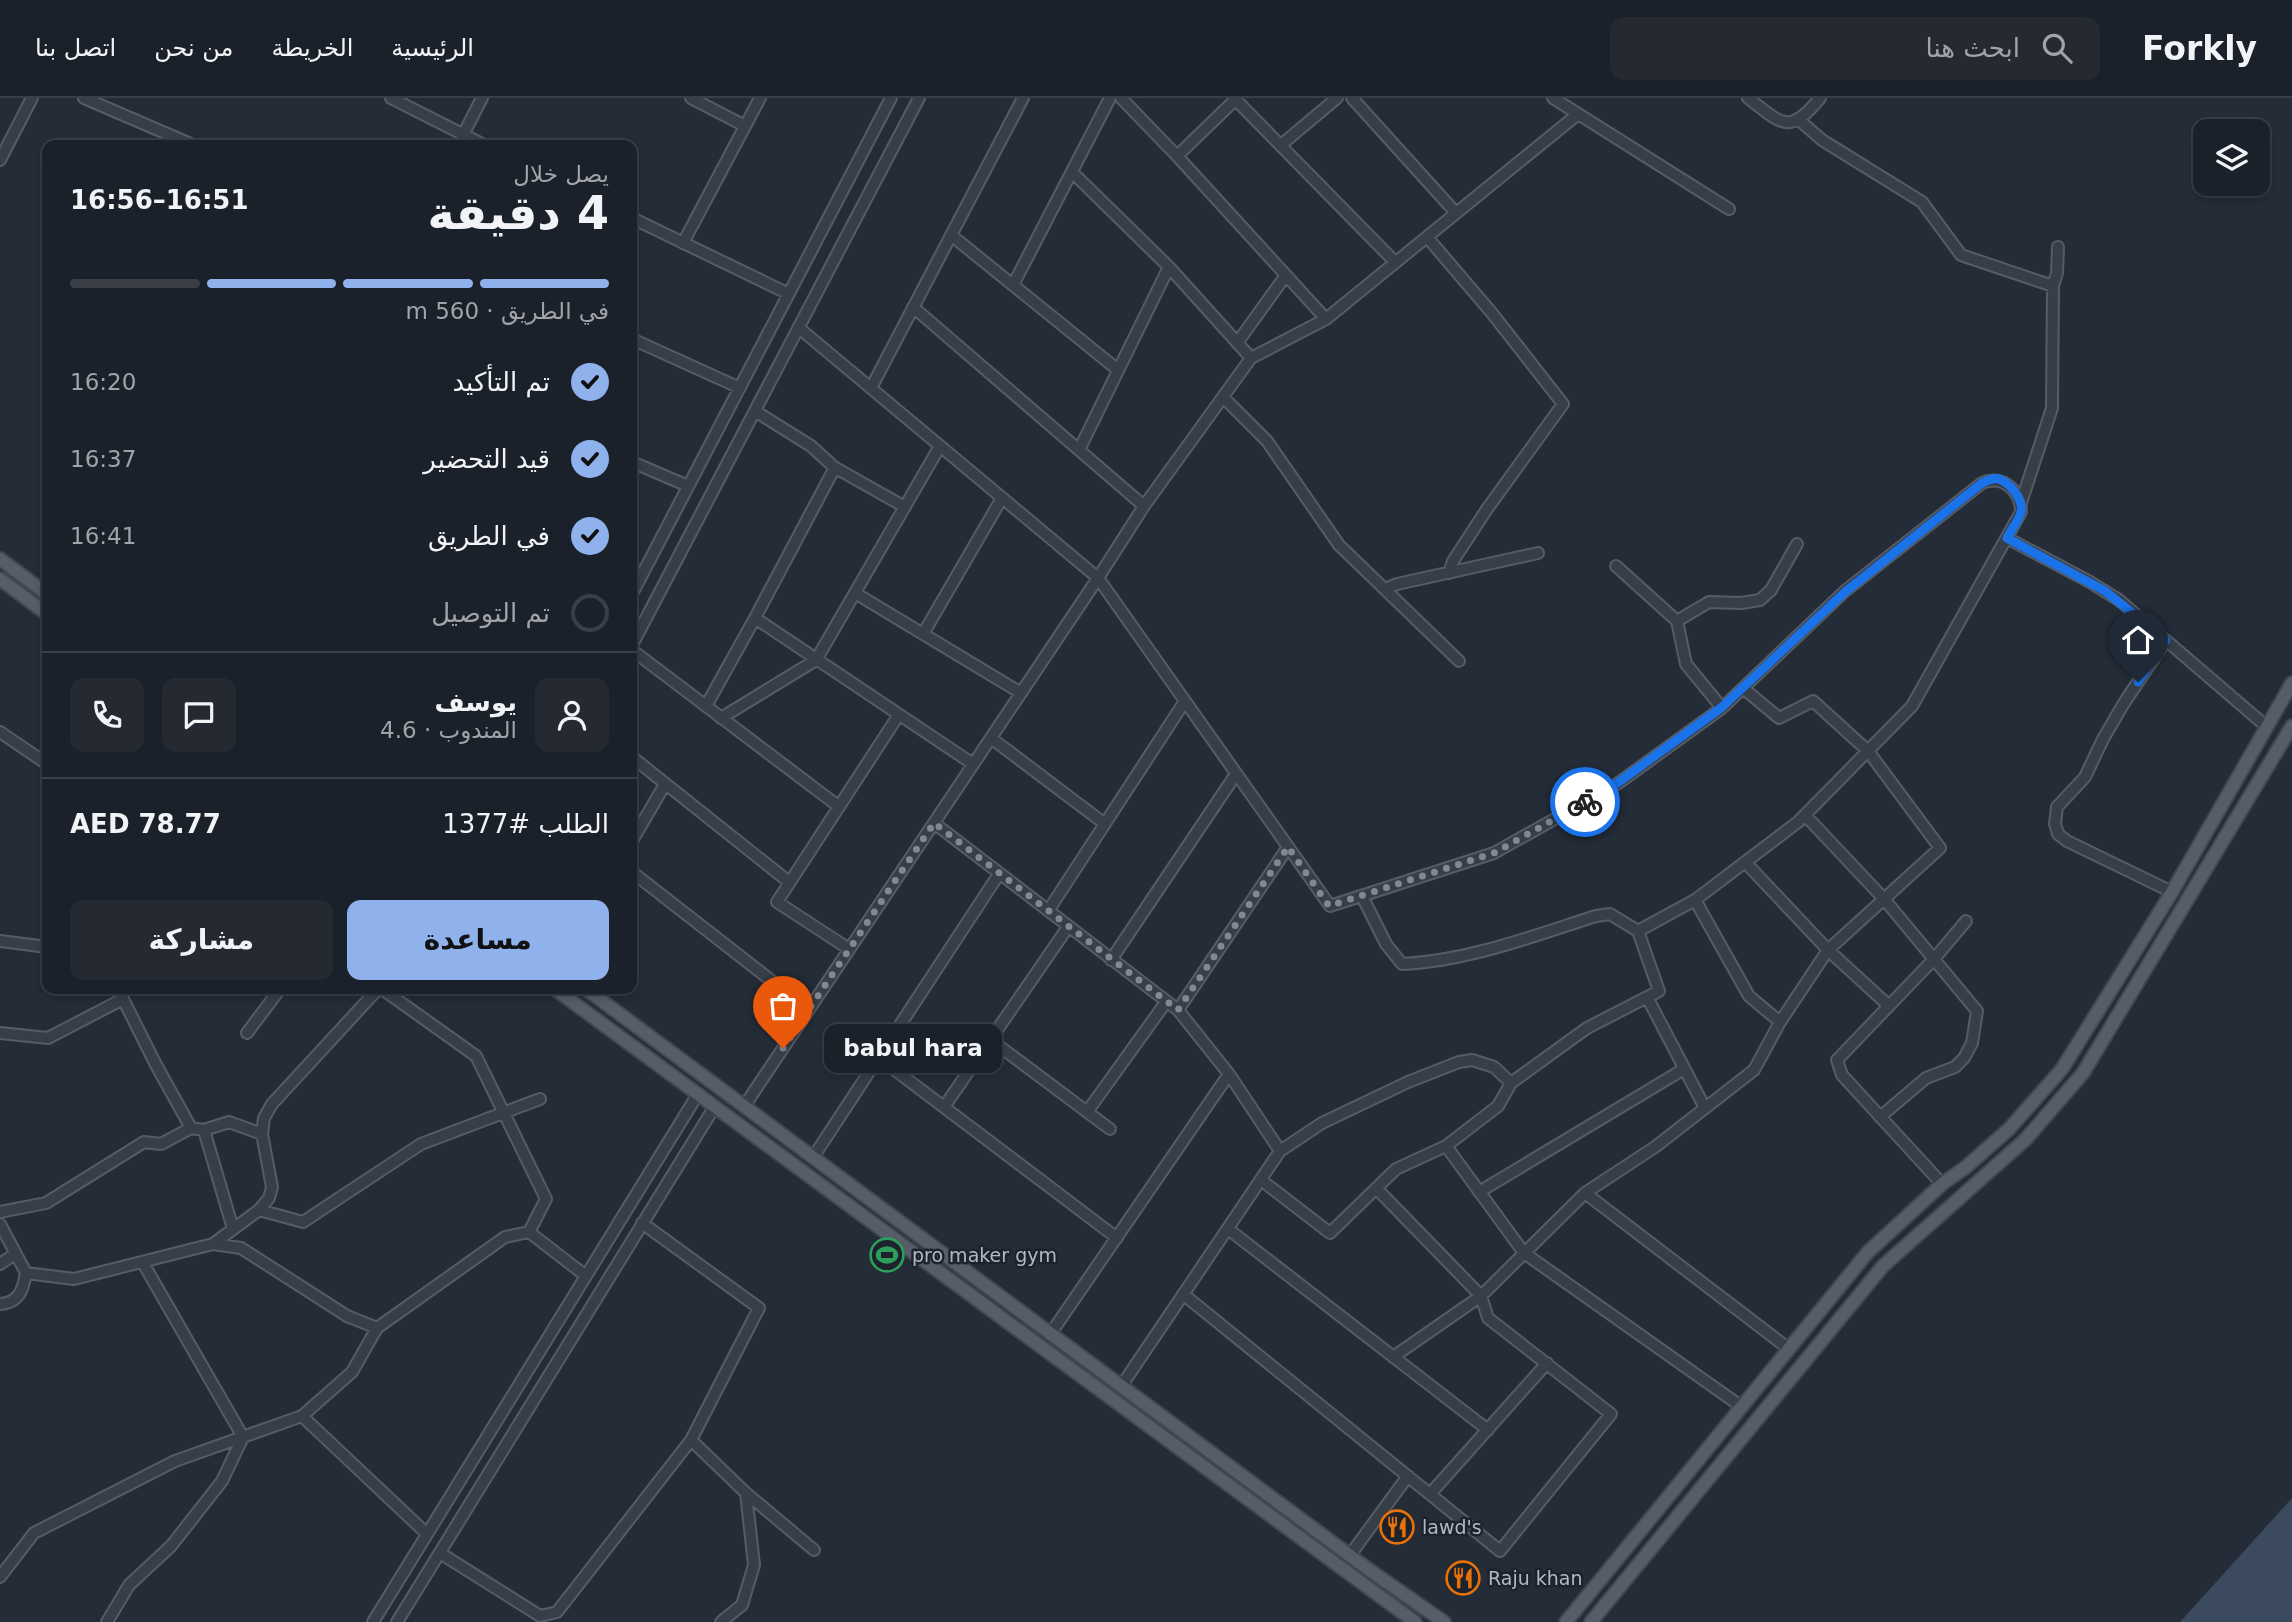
<!DOCTYPE html>
<html lang="ar">
<meta charset="utf-8">
<style>
:root{--surface:#1b212a;--page:#242932;--text:#f1f3f6;--muted:#a0a3a8;--line:#393e47;--accent:#90b2ec}
body{margin:0;font-family:"DejaVu Sans",Cairo,sans-serif;background:var(--page);color:var(--text);direction:rtl;height:100vh;display:flex;flex-direction:column;font-size:26px;white-space:nowrap}
*{box-sizing:border-box;margin:0}
p{font-size:23px;color:var(--muted)}
.icon{flex:none;width:38px;height:38px;fill:none;stroke:currentColor;stroke-width:2;stroke-linecap:round;stroke-linejoin:round}
.map{position:relative;flex:1;overflow:hidden;direction:ltr}
.side{position:absolute;left:42px;top:42px;width:595px;height:854px;display:flex;flex-direction:column;background:var(--surface);border-radius:14px;box-shadow:0 4px 10px #0003,0 0 0 2px var(--line);direction:rtl}
.side>*{flex:none}
.fabs{position:absolute;left:2193px;top:21px;display:grid;gap:14px}
.fabs a{display:grid;place-items:center;width:77px;height:77px;border-radius:14px;background:var(--surface);box-shadow:0 4px 10px #0003,0 0 0 2px var(--line);font-size:35px}
.pin{position:absolute;display:grid;place-items:center;width:60px;height:60px;color:#fff;margin:-72px -30px;border-radius:50% 50% 50% 0;rotate:-45deg;box-shadow:0 0 7px #0007}
.pin .icon{rotate:45deg}
.courier{position:absolute;display:grid;place-items:center;width:70px;height:70px;margin:-35px;border:5px solid #1a73e8;border-radius:50%;background:#fff;color:#222;box-shadow:0 2px 9px #0007}
.bubble{position:absolute;height:49px;border-radius:14px;background:var(--surface);box-shadow:0 4px 10px #0003,0 0 0 2px var(--line);font-size:23px;font-weight:600;line-height:49px;text-align:center;direction:rtl}
.headline em{font-style:normal;font-weight:600}
.headline div{display:flex;flex-direction:column-reverse}
.headline{display:flex;align-items:center;justify-content:space-between;height:119px;padding:0 28px}
h1{font-size:46px;font-weight:600;line-height:52px}
.bar{display:grid;grid-template-columns:repeat(4,1fr);gap:10px 7px;align-content:center;height:84px;padding:0 28px}
.bar i{height:9px;border-radius:5px;background:var(--line)}
.bar .current{background:var(--accent)}
.bar p{grid-column:span 4}
.line{display:flex;align-items:center;gap:18px;padding:0 28px;border-top:2px solid var(--line)}
.line div{flex:1}
.round{display:grid;place-items:center;flex:none;width:74px;height:74px;border-radius:14px;background:var(--page)}
ol{padding:0 28px;list-style:none}
li{display:flex;align-items:center;gap:21px;height:77px}
li p{margin-inline-start:auto}
li .icon{padding:7px;border-radius:50%;background:var(--accent);color:#111;stroke-width:4}
li:last-child{color:var(--muted)}
li i{width:38px;height:38px;border:4px solid var(--line);border-radius:50%}
.primary-button{display:flex;gap:14px;margin-top:auto;padding:14px 28px}
.primary-button a{flex:1;height:80px;border-radius:14px;background:var(--accent);color:#111;font-size:28px;font-weight:600;line-height:80px;text-align:center}
.primary-button a+a{background:var(--page);color:var(--text)}
header{display:flex;align-items:center;gap:42px;box-sizing:border-box;height:98px;padding:0 35px;background:var(--surface);border-bottom:2px solid var(--line)}
header strong{font-size:33px}
nav{display:flex;gap:38px;margin-inline-start:auto;font-size:24px}
.search{width:490px;height:63px;background:var(--page);display:flex;align-items:center;gap:18px;box-sizing:border-box;padding:0 24px;border-radius:14px;color:var(--muted);font-size:26px}
.map>svg:first-child{display:block}
</style>
<header>
<strong>Forkly</strong>
<div class="search"><svg class="icon" aria-label="search" viewBox="0 0 24 24"><circle cx="10" cy="10" r="6"/><path d="M15 15l6 6"/></svg>ابحث هنا</div>
<nav><a>الرئيسية</a><a>الخريطة</a><a>من نحن</a><a>اتصل بنا</a></nav>
</header>
<div class="map">
<svg width="2292" height="1524" viewBox="0 0 2292 1524">
<rect width="100%" height="100%" fill="#242c38"/>
<!-- water -->
<path fill="#3b4a5f" d="M2292,1400v124h-112z"/>
<g fill="none" stroke-linecap="round" stroke-linejoin="round">
<defs>
<path id="minor" d="M84,0l109,47
M391,0l93,47
M691,0l54,28
M1352,0l104,115
M1553,0l176,111
M1748,0c34,26 41,38 72,0
M1236,2l159,162
M1799,22l23,20 100,62 39,53 92,31
M463,37l19,-37
M1281,47l56,-47
M1177,58l60,-58
M0,62l32,-62
M1072,74l97,95 -90,183
M632,120l157,76
M951,137l167,135
M1427,139l64,75 72,92 -76,105 -34,52 -4,12
M683,145l77,-145
M1169,169l82,91
M1013,187l97,-187
M913,209l231,199
M1326,221l252,-205
M799,230l299,250 232,328 164,-53 123,-69 105,-76 123,-117 137,-108c21,-9 39,8 39,29l-109,194 -114,116 -103,78 -57,31 21,60 -72,37 -76,55 -13,23 -52,40 -50,23 -66,64 -69,-53
M632,241l108,49
M1237,245l49,-68
M871,290l152,-290
M1223,299l44,44 72,104 120,116
M755,313l56,35 23,21 71,40
M632,364l56,24
M833,373l-78,147 218,146
M2021,405l31,-95 1,-122 4,-13 1,-26
M2007,440l83,44 29,18 148,127
M1616,468l61,55 9,43 36,44
M1385,491l12,-5 141,-31
M855,495l166,100
M632,496l259,-496
M1677,523l32,-19 32,1 19,-3 11,-10 26,-46
M923,536l79,-136
M2166,542l-42,63 -21,36 -18,38 -28,30 -2,17 3,10 9,7 105,51
M632,547l287,-547
M632,552l206,156
M706,608l49,-88
M721,620l95,-58 124,-214
M0,634l47,32
M991,640l114,86
M632,659l157,125
M1805,717l79,84 93,112 -5,32 -8,15 -9,9 -29,11 -46,39
M934,725l244,187 51,64 51,77 -158,234
M632,743l33,-57
M1745,764l83,88 60,55
M632,774l177,138
M1362,798l24,48 16,20c66,-3 131,-28 194,-48l14,-2 28,17
M1695,802l54,96 31,26
M1048,813l137,-210
M0,843l47,6
M849,851l-72,-47 121,-186
M1111,862l125,-186
M118,891l37,74 36,65
M378,891l-106,115 -8,14 -2,16 10,53 -3,11 -10,12 44,12 118,-78 119,-45
M382,891l94,67 70,143 -17,33 57,44
M1647,899l58,111
M1178,912l110,-163
M0,935l48,5 75,-39
M247,935l33,-44
M991,942l119,89
M879,960l238,180
M745,1007l353,-527 46,-72 107,-148 75,-39 -149,-163 -56,-58
M944,1009l124,-180
M1087,1014l79,-110
M1446,1048l78,107 218,154
M1280,1053l42,-28 86,-41 51,-20 13,-2 22,7 17,16
M814,1058l185,-282
M1942,1086l-100,-109 -5,-15 97,-101 32,-38
M1376,1090l105,108 104,-103 70,-46 99,-77 26,-48 48,-72 112,-102 -72,-97 -55,-50 -34,17 -36,-30
M1479,1094l205,-123
M1585,1095l204,156
M0,1114l46,-9 98,-61 17,2 30,-16 13,2
M642,1125l117,85 -68,132 55,53 8,72 -12,40 -21,17
M0,1126l26,49 48,6 139,-35 46,-34
M233,1131l-29,-99 25,-8 33,12
M1228,1131l260,201
M213,1146l28,4 106,68 30,12 128,-91 24,-5
M0,1166l15,-10
M1183,1196l317,257 111,-137 -123,-96 -7,-22 -88,61
M0,1206c19,-1 23,-14 26,-31
M1051,1235l178,-259
M302,1318l125,118
M746,1395l68,57
M1430,1396l117,-131
M440,1455l100,63 17,-4 134,-172
M1350,1457l58,-79
M0,1479l34,-44 141,-72 127,-45 50,-44 25,-44
M107,1524l22,-37 42,-39 51,-65 21,-44 -100,-174
M373,1524l325,-528
M397,1524l318,-516"/>
<path id="major" d="M0,461l47,35
M0,481l47,35
M555,891l860,633
M586,891l782,580 76,53
M1566,1524l302,-370 74,-68 24,-17 43,-38 53,-60 110,-177 120,-209
M1591,1524l292,-356 143,-127 57,-66 209,-347"/>
</defs>
<!-- minor casing -->
<use href="#minor" stroke="#565c66" stroke-width="14"/>
<!-- major casing -->
<use href="#major" stroke="#414751" stroke-width="16"/>
<!-- minor -->
<use href="#minor" stroke="#383e48" stroke-width="10"/>
<!-- major -->
<use href="#major" stroke="#565d68" stroke-width="12"/>
</g>
<g fill="none" stroke-linecap="round" stroke-linejoin="round">
<!-- done -->
<path stroke="#818893" stroke-width="7" stroke-dasharray="0 12.6" d="M783,950l151,-225 244,187 110,-163 41,59 165,-53 91,-51"/>
<!-- route -->
<path stroke="#1a73e8" stroke-width="9" d="M1585,704l31,-18 105,-76 124,-116 137,-109c5,-2 11,-6 17,-4 11,4 25,21 22,33 -2,8 -10,18 -14,26l98,53 61,49 -28,42"/>
</g>
<!-- icons -->
<defs>
<symbol id="stadium-ring" viewBox="-11 -11 22 22"><circle r="9.5" fill="#1d232d" stroke="#2e9e5b" stroke-width="1.5"/><path d="M0-5a6.5 5 0 1 0 0 10a6.5 5 0 1 0 0-10ZM-3.5-1.8h7v3.6h-7Z" fill="#2e9e5b"/></symbol>
<symbol id="restaurant-ring" viewBox="-11 -11 22 22"><circle r="9.5" fill="#1d232d" stroke="#e8710a" stroke-width="1.5"/><path d="M-5-6h1v4h1v-4h1v4h1v-4h1v5L-1.5 .5V6h-2V.5L-5-1ZM5-6V6H3V1.5H1.5Q1.5-4 5-6Z" fill="#e8710a"/></symbol>
</defs>
<g fill-rule="evenodd">
<use href="#stadium-ring" x="868" y="1138" width="38" height="38"/>
<use href="#restaurant-ring" x="1378" y="1410" width="38" height="38"/>
<use href="#restaurant-ring" x="1444" y="1461" width="38" height="38"/>
</g>
<g text-anchor="middle" stroke-width="5" stroke-linejoin="round" paint-order="stroke">
<!-- poi labels -->
<g font-size="19" fill="#b3b9c4" stroke="#1d232d" text-anchor="start">
<text x="912" y="1164">pro maker gym</text>
<text x="1422" y="1436">lawd's</text>
<text x="1488" y="1487">Raju khan</text>
</g>
</g>
</svg>
<div class="fabs">
<a><svg class="icon" aria-label="layers" viewBox="0 0 24 24"><path d="M12 4l9 5-9 5-9-5zM3 14l9 5 9-5"/></svg></a>
</div>
<div class="pin" style="left:783px;top:950px;background:#ea580c"><svg class="icon" aria-label="bag" viewBox="0 0 24 24"><path d="M5 8h14l-1 12H6zM9 8a3 3 0 0 1 6 0"/></svg></div>
<div class="pin" style="left:2138px;top:584px;background:#1f2937"><svg class="icon" aria-label="home" viewBox="0 0 24 24"><path d="M3 11l9-7 9 7M6 9v11h12V9"/></svg></div>
<div class="courier" style="left:1585px;top:704px"><svg class="icon" aria-label="bike" viewBox="0 0 24 24"><circle cx="6" cy="16" r="4"/><circle cx="18" cy="16" r="4"/><path d="M6 16l4-8h5l3 8M10 8l3 8H6M13 5h3"/></svg></div>
<div class="bubble" style="left:824px;top:926px;width:178px">babul hara</div>
<section class="side">
<div class="headline"><div><h1>4 دقيقة</h1><p>يصل خلال</p></div><em>16:51–16:56</em></div>
<div class="bar"><i class="current"></i><i class="current"></i><i class="current"></i><i></i><p>في الطريق · 560 m</p></div>
<ol>
<li><svg class="icon" aria-label="check" viewBox="0 0 24 24"><path d="M5 12l5 5 9-10"/></svg>تم التأكيد<p>16:20</p></li>
<li><svg class="icon" aria-label="check" viewBox="0 0 24 24"><path d="M5 12l5 5 9-10"/></svg>قيد التحضير<p>16:37</p></li>
<li><svg class="icon" aria-label="check" viewBox="0 0 24 24"><path d="M5 12l5 5 9-10"/></svg>في الطريق<p>16:41</p></li>
<li><i></i>تم التوصيل</li>
</ol>
<div class="line" style="height:126px"><a class="round"><svg class="icon" aria-label="person" viewBox="0 0 24 24"><circle cx="12" cy="8" r="4"/><path d="M4 21q1-7 8-7t8 7"/></svg></a><div><b>يوسف</b><p>المندوب · 4.6</p></div><a class="round"><svg class="icon" aria-label="chat" viewBox="0 0 24 24"><path d="M4 5h16v11H9l-5 4z"/></svg></a><a class="round"><svg class="icon" aria-label="phone" viewBox="0 0 24 24"><path d="M5 4h4l2 5-3 2q2 4 5 5l2-3 5 2v4C11 20 4 13 5 4z"/></svg></a></div>
<div class="line" style="height:91px"><div>الطلب #1377</div><b>AED 78.77</b></div>
<div class="primary-button"><a>مساعدة</a><a>مشاركة</a></div>
</section>
</div>
